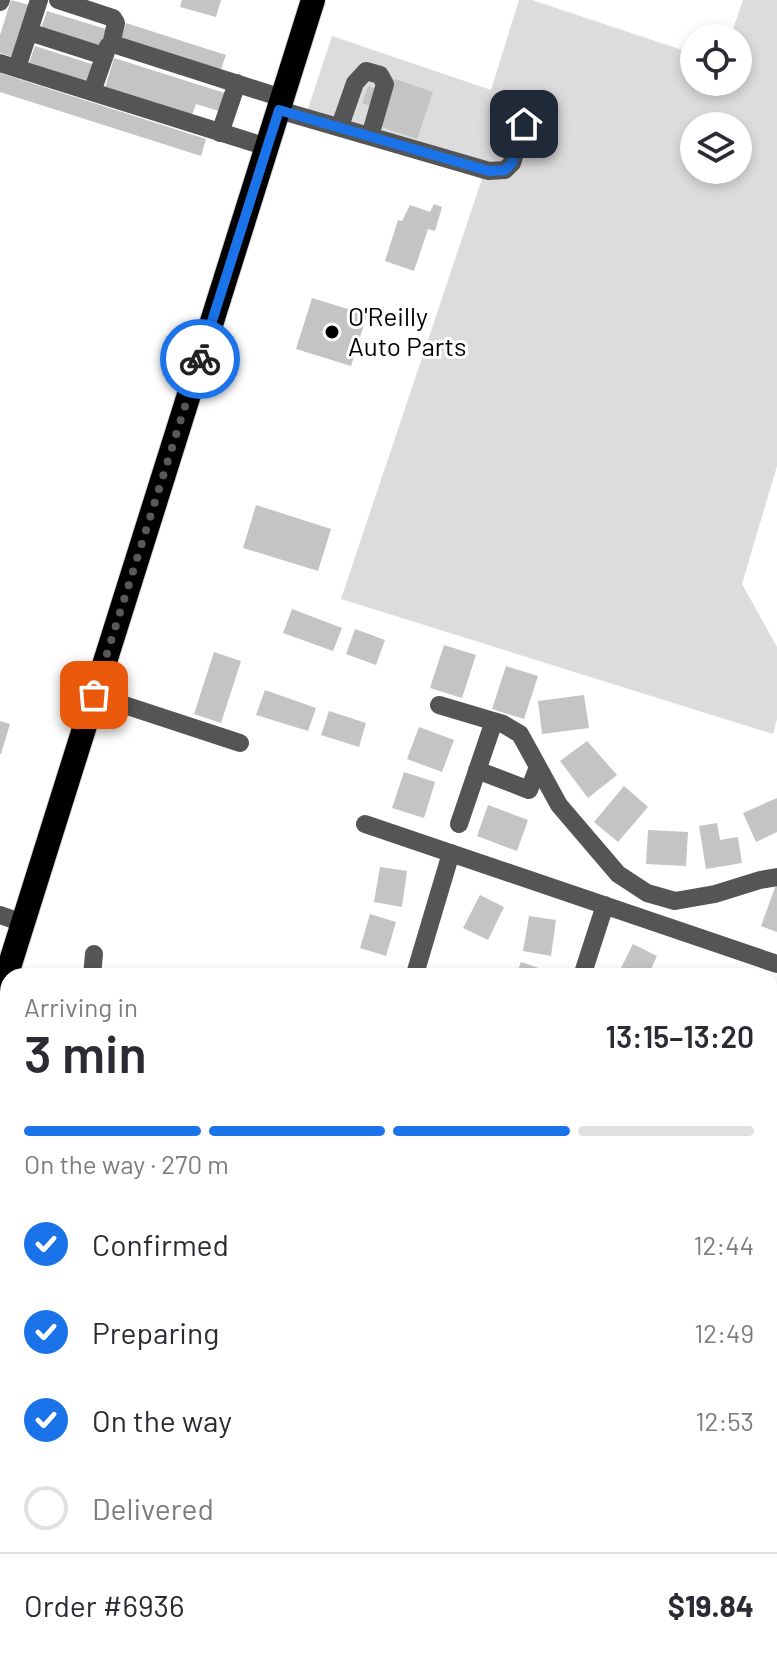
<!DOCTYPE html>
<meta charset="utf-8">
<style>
:root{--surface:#fff;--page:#f2f2f3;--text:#2b2b33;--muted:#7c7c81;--line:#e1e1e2;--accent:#1a73e8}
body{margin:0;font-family:Barlow,sans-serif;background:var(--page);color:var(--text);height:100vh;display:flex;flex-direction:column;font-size:30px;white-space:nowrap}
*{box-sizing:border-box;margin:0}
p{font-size:26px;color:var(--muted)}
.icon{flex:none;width:44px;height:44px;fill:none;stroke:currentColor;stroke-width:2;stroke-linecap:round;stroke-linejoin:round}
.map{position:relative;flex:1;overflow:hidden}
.drawer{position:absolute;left:0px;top:968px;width:778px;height:704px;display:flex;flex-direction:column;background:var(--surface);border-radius:24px 24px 0 0;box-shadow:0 4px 12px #0003}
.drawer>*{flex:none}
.buttons{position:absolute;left:680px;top:24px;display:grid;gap:16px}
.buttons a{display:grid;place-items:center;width:72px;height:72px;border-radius:50%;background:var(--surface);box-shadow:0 4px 12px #0003;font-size:40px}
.pin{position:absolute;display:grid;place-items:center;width:68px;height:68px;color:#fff;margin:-34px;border-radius:16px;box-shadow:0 4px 12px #0006}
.courier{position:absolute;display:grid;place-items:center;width:80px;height:80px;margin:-40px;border:6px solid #1a73e8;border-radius:50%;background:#fff;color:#222;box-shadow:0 2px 10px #0007}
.headline em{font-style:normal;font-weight:600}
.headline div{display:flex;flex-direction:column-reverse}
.headline{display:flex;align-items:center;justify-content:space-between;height:136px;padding:0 24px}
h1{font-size:52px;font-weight:600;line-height:60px}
.bar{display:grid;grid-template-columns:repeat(4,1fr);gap:12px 8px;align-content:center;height:96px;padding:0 24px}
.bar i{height:10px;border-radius:6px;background:var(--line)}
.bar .selected{background:var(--accent)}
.bar p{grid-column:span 4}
.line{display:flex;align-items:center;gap:20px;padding:0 24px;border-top:2px solid var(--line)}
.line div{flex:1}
ol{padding:0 24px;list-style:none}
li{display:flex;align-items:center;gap:24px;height:88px}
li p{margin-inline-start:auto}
li .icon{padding:8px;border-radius:50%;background:var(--accent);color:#fff;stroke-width:4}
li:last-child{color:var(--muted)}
li i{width:44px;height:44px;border:4px solid var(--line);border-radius:50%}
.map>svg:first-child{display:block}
</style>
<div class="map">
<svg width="777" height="1672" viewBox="0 0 777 1672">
<rect width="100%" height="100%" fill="#fff"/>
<!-- green -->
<path fill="#dcdcdc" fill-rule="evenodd" d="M519,0h13l162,54v28h44v-44h-8l13,-38h34v466l-35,118 35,63v72l-4,15 -432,-135 141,-420 -177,-61 27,-82 159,54zM694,126h44v44h-44z"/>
<!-- building -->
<path fill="#c4c4c4" d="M11,0l18,5 -16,52 -13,-4v-18z
M182,0h39l-5,17 -36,-10z
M47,11l59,18 -6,18 -59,-19z
M126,23l100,32 -6,17 -100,-32z
M35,46l60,19 -6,18 -60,-20z
M114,58l114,36 -6,18 -26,-8 -4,11 -87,-27z
M0,73l206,66 -5,17 -201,-64z
M395,79l38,13 -16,47 -38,-13 6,-15 -23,-8 6,-17 22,8z
M434,204l8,3 -7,24 -7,-2 -14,42 -29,-10 13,-41 4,1 8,-16 20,7z
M312,298l55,17 -16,51 -55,-17z
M256,505l75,24 -13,42 -75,-23z
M292,609l50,19 -9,23 -50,-18z
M355,629l30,11 -9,25 -30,-11z
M444,645l32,10 -14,43 -32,-10z
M214,652l27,9 -20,62 -27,-9z
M506,666l32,10 -14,43 -32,-10z
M265,690l51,18 -8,23 -52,-16z
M584,695l5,33 -47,6 -4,-33z
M329,711l37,12 -7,24 -38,-12z
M0,721l10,3 -9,30h-1z
M419,727l35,13 -12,32 -35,-13z
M587,741l30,34 -29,23 -28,-37z
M404,772l31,10 -11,36 -32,-10z
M624,786l24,21 -30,35 -24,-20z
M777,798v34l-21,10 -13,-29z
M488,805l40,15 -11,31 -40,-15z
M717,823l3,17 18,-3 4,26 -36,6 -7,-43z
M648,830l40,2 -2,34 -40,-2z
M380,867l27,4 -5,36 -28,-5z
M777,882v50l-16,-6z
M480,895l24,12 -16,33 -25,-12z
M370,914l26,8 -10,34 -26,-8z
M529,916l27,4 -5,36 -28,-5z
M633,944l24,12 -9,20h-31z
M521,962l29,10 -1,4h-33z
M686,968l28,4 -1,4h-28z
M770,1045l7,2v37l-7,-2z
M770,1093l7,1 -5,38h-2z
M4,1124l4,1v25l-8,-3z
M7,1217h1v77l-8,-4v-51z
M0,1372l8,2v22l-8,-2z
M1,1455l7,2v29l-8,-2z
M0,1532l8,3v8l-8,20z
M335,1664h74l-2,6 -16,-6 -3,8 -9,-3 -1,3h-22z
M479,1664h56l-3,8h-31z"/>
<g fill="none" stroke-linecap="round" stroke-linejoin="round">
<defs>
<path id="highway" d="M0,996l313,-996"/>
</defs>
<!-- highway casing -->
<use href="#highway" stroke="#dbdbdb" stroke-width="26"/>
<!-- minor -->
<path stroke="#555" stroke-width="18" d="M58,0l55,18 3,5 -4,17 4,5 166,53
M0,2l1,-2
M29,32l75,24
M0,63l267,84
M17,68l22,-68
M92,92l16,-46
M279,110l210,61 16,-1 7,-7 12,-39
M340,126l15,-43 11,-12 14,4 5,9 -15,52
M220,133l17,-50
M94,695l146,48
M439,705l64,19 17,10 39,71 59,69 29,19 28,8 40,-7 45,-14 17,-3
M477,770l52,20 9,-23
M365,824l412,140
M459,824l35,-103
M0,915l23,8
M415,974l36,-121
M92,976l2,-22
M582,976l23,-71
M770,1206l7,2
M770,1282l7,-23
M0,1332l8,2
M770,1368l7,3
M770,1587l7,3
M0,1626l8,3
M116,1664l25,8
M563,1666l20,6
M291,1672l2,-8
M435,1672l2,-8
M648,1672l3,-8"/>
<!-- highway -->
<use href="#highway" stroke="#000" stroke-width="24"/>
</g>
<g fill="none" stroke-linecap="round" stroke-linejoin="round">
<!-- done -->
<path stroke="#595959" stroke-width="8" stroke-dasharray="0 14.4" d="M94,695l106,-336"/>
<!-- route -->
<path stroke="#1a73e8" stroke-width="10" d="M200,359l79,-249 210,61 16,-1 7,-7 12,-39"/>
</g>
<!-- markers -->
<circle fill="#000" stroke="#fff" stroke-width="3" cx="332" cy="332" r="8"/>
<g text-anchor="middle" stroke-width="6" stroke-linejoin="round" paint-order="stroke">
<!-- poi labels -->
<g font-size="26" fill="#000" stroke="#fff" text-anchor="start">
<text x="348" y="326">O'Reilly<tspan x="348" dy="30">Auto Parts</tspan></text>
</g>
</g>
</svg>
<div class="buttons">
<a><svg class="icon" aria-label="locate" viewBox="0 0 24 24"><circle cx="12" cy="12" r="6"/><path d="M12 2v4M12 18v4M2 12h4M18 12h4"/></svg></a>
<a><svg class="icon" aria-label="layers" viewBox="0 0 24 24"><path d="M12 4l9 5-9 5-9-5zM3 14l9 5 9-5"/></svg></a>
</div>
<div class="pin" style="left:94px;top:695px;background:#ea580c"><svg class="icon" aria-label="bag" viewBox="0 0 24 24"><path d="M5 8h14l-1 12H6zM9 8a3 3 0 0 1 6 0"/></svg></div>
<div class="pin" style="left:524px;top:124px;background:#1f2937"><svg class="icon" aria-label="home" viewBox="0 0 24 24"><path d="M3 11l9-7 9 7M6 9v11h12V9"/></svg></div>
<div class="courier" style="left:200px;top:359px"><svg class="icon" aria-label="bike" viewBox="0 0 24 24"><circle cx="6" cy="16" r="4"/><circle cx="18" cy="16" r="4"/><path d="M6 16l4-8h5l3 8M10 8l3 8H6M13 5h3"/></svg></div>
<section class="drawer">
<div class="headline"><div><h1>3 min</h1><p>Arriving in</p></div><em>13:15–13:20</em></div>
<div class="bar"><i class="selected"></i><i class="selected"></i><i class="selected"></i><i></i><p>On the way · 270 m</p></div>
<ol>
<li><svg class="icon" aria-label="check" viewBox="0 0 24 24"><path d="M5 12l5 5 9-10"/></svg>Confirmed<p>12:44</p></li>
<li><svg class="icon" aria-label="check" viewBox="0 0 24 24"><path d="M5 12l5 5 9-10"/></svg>Preparing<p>12:49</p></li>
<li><svg class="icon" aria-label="check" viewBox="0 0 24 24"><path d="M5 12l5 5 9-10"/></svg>On the way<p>12:53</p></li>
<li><i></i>Delivered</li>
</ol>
<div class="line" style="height:104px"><div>Order #6936</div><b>$19.84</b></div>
</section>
</div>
